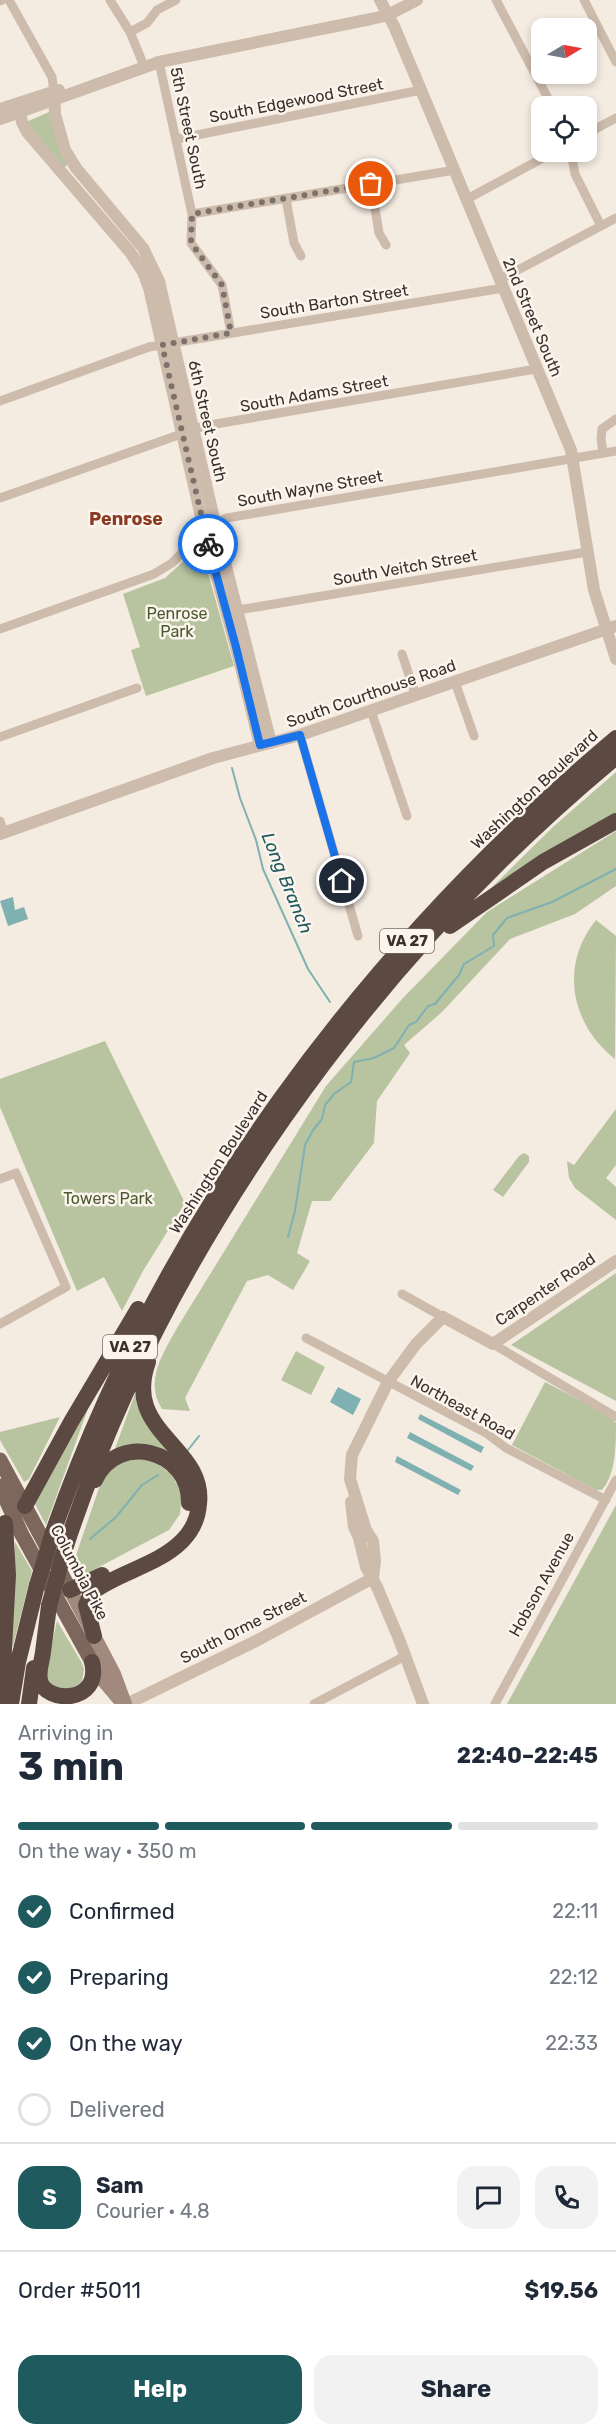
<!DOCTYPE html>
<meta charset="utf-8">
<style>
:root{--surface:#fff;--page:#f2f2f3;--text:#1f2937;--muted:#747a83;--line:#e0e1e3;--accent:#1f5a5e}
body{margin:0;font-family:Rubik,sans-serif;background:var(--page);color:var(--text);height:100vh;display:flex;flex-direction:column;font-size:22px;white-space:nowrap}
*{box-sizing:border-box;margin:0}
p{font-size:20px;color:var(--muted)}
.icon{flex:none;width:33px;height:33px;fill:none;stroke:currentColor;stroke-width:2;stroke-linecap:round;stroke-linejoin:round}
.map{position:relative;height:1704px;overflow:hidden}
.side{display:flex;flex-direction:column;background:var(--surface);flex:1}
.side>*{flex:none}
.needle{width:39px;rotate:80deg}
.tools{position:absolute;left:531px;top:18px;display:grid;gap:12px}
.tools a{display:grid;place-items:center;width:66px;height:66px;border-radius:12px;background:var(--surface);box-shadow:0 3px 9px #0003;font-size:30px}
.pin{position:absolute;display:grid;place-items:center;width:51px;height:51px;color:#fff;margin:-26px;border:3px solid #fff;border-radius:50%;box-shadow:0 2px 6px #0007}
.courier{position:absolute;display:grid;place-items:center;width:60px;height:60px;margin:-30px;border:4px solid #1a73e8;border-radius:50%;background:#fff;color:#222;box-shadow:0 2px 8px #0007}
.head em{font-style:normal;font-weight:700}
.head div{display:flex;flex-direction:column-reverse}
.head{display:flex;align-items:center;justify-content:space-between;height:102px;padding:0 18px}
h1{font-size:39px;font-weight:700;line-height:45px}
.bar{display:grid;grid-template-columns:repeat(4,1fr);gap:9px 6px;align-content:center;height:72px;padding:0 18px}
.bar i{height:8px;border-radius:4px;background:var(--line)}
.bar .selected{background:var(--accent)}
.bar p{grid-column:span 4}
.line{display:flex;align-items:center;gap:15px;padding:0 18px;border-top:2px solid var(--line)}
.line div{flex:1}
.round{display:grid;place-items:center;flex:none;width:63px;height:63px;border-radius:18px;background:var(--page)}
ol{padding:0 18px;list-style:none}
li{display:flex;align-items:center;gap:18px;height:66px}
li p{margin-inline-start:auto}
li .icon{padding:6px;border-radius:50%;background:var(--accent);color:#fff;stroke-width:4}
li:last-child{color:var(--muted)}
li i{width:33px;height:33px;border:3px solid var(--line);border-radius:50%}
.button{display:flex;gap:12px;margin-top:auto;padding:12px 18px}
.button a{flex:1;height:69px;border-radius:18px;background:var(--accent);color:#fff;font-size:24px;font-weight:700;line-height:69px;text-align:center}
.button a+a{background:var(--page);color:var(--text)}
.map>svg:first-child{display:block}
</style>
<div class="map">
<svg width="616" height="1704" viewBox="0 0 616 1704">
<rect width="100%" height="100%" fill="#f4ebe1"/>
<!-- green -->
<path fill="#b8c4a0" d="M49,112l18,53 -2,2 -3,-1 -36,-44z
M195,551h3l5,4 31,111 -88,30 -15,-46 9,-3 -17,-53 42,-16z
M616,772v45l-135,81 73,-72z
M616,831v55l-41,28 -65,25 -68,73 -38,33 6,8 -33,48 -3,42 -44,58h-18l-15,52 13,8 -17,29 -25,-15 -21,6 -62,117 5,13 -28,-2c-18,-29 1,-55 15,-81l149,-242 77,-88 84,-86z
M596,920l20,16 -1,123c-44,-34 -56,-94 -19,-139z
M105,1041l80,162 -42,68 -21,40 -18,-34 -27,14 -77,-184v-28z
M616,1109v56l-10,13 10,9v33l-41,-32 -6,-10 -2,-17 7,4z
M524,1153l5,3v6l-26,35 -10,-7 26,-34z
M616,1273v128l-105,-56z
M296,1351l29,16 -14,28 -30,-15z
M545,1382l61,32 10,9c0,22 0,51 -14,67h-6l-84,-45z
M136,1391l44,75 -67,-12z
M90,1403l-44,122 -11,-21z
M60,1417l-31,62 -5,3 -24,-42v-8z
M134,1458l20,3 17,13 11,19 -2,21 -11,16 -87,46 -10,-9 29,-85 13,-16z
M616,1505v199h-109z
M15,1542l17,29 -19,75 -3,-1z
M57,1621l25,42 2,7 -2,11 3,3 -30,8 -10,-19z"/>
<!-- water -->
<path fill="#7fb0b2" d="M13,897l2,13 9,-3 4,12 -20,7 -8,-25z
M338,1387l23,12 -8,16 -23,-13z
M420,1414l64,33 -3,6 -63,-34z
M410,1432l64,34 -3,5 -64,-33z
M397,1456l64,34 -3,5 -63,-33z"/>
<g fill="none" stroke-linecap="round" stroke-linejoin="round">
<!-- stream -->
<path stroke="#7fb0b2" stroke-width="2" d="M232,768l8,30 16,42 7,29 45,100 22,33
M288,1237l7,-26 10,-66 8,-15 9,-11 3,-14 9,-11 17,-12 3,-20 20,-4 20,-10 15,-23 7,-3 12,-16 7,-2 24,-29 5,-11 30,-18 -1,-11 14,-17 45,-16 64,-33
M188,1450l11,-14
M90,1539l26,-22 26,-32 16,-10"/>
<!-- minor -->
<path stroke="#cdbbac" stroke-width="9" d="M9,0l43,77 2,15
M110,0l20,32 14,34
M496,0l56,106
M584,0l32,62
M0,1l2,-1
M130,32l17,-9 10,-13 19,-10
M159,62l33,152 -1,29 31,42 9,48
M586,134l30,-16
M177,139l244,-49
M571,152l4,22 26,52
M371,184l8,49 7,12
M286,199l8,44 7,13
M467,199l87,-47
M192,214l263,-44
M499,280l117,-62
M0,401l149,-54 354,-59
M603,453l-2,-15 1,-9 14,-10
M0,498l204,-72 332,-57
M232,611l355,-59
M0,629l154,-55 18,-11 38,-38 17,-7 389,-67
M402,654l14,42
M455,682l19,54
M371,711l36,105
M300,735l58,201
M0,737l137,-49
M0,821l4,12
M0,1179l16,-6 50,114 -66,37
M402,1294l41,23
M306,1338l180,95 20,15 100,52
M493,1344l123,73
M314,1704l91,-48
M495,1704l121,-224"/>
<!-- tertiary -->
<path stroke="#cdbbac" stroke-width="12" d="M380,0l14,26 27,64 150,360 23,140 22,69
M54,92l1,22 10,36 11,18 67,80 16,33 56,242 56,220
M18,103l4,19 5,10 103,120 13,20 6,16 55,242 32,117 24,98
M0,109l59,-19
M0,119l159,-57 212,-43 17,-4 29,-15
M0,834l213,-76 87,-23 316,-109
M351,1502l3,25 5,11 7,29 11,20 22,52 24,65
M373,1578l2,-17 -2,-20 -7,-11 -16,-51 2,-24 36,-73 28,-38 27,-27 50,27 123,-83
M127,1704l129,-63 117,-63"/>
<!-- secondary -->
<path stroke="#a18a7d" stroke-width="14" d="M70,1590l44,84 11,30
M92,1662l10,17 17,20"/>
<!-- primary -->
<path stroke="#7d675c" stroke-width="15" d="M0,1460l70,130
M0,1486l21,47 71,129"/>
<!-- motorway -->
<path stroke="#5c4a42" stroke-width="16" d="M450,926l93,-64 73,-41
M95,1480c23,-49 95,-30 94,23
M25,1506l46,-84 67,-113
M53,1532c109,-311 312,-582 563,-794
M64,1552c98,-303 307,-592 552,-795
M70,1590l32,-15
M49,1606c-2,15 -4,31 -6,46 -1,9 -5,19 -3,28 5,24 62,24 52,-18
M94,1636l-8,-31 5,-12c27,-21 66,-27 91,-52 10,-10 16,-23 17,-37 5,-44 -40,-61 -53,-98 -5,-15 -3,-30 2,-44
M1,1704l7,-129 -3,-52
M11,1704l7,-42 19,-77
M29,1704l5,-36"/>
<!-- motorway-bridge -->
<path stroke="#5c4a42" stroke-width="16" d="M37,1585l16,-53
M49,1606l15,-54"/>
</g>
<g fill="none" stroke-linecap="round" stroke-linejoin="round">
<!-- done -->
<path stroke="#7c716b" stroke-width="6" stroke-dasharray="0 10.8" d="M208,544l-46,-199 69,-12 -9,-48 -31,-42 1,-29 179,-30"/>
<!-- route -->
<path stroke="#1a73e8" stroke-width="8" d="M208,544l28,103 24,98 40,-10 42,146"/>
</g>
<g text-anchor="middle" stroke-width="5" stroke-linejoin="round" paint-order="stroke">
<!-- shield labels -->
<g fill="#fbf5ee" stroke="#756b66" stroke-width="1.5">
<rect x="380" y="929" width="54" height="24" rx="4.5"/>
<rect x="103" y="1335" width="54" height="24" rx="4.5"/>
</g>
<g font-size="15" font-weight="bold" fill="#3b302b">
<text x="407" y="946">VA 27</text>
<text x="130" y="1352">VA 27</text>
</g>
<!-- street labels -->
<g font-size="16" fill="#3b302b" stroke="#fbf5ee">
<text transform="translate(296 100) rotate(-11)" y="6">South Edgewood Street</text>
<text transform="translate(189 128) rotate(78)" y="6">5th Street South</text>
<text transform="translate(334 301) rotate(-9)" y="6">South Barton Street</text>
<text transform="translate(533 317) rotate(67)" y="6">2nd Street South</text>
<text transform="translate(314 393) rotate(-10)" y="6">South Adams Street</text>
<text transform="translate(208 421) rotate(77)" y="6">6th Street South</text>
<text transform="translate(310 488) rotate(-10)" y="6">South Wayne Street</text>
<text transform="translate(405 567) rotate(-10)" y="6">South Veitch Street</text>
<text transform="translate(371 693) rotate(-19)" y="6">South Courthouse Road</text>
<text transform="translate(534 789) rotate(-43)" y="6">Washington Boulevard</text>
<text transform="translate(218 1162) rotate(-57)" y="6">Washington Boulevard</text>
<text transform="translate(545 1289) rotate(-34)" y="6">Carpenter Road</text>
<text transform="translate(463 1407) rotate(29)" y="6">Northeast Road</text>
<text transform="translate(80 1572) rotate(62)" y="6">Columbia Pike</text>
<text transform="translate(541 1584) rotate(-61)" y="6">Hobson Avenue</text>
<text transform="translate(243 1627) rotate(-27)" y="6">South Orme Street</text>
</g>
<!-- park labels -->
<g font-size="16" fill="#4a5a2e" stroke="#fbf5ee">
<text x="177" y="619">Penrose<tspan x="177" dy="18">Park</tspan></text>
<text x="108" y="1204">Towers Park</text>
</g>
<!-- neighbourhood labels -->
<g font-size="18" font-weight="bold" fill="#8c3b22" stroke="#fbf5ee">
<text x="126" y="525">Penrose</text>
</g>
<!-- water labels -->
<g font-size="18" font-style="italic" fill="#1f5a5e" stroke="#fbf5ee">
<text transform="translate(287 883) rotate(68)" y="6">Long Branch</text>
</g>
</g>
</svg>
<div class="tools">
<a><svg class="needle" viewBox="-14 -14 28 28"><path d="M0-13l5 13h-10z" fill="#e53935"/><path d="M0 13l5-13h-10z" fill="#747a83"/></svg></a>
<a><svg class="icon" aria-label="locate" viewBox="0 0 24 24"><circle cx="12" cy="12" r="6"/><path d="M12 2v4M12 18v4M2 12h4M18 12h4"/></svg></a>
</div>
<div class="pin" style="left:371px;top:184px;background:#ea580c"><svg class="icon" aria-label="bag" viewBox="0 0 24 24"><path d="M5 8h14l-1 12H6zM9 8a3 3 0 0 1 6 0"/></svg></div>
<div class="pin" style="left:342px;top:881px;background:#1f2937"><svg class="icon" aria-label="home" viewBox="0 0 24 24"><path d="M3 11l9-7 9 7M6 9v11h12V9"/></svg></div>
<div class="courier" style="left:208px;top:544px"><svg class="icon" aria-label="bike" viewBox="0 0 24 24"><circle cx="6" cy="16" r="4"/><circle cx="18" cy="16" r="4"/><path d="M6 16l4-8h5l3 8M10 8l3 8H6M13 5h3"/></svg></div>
</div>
<section class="side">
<div class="head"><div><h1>3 min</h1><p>Arriving in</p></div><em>22:40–22:45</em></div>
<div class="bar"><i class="selected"></i><i class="selected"></i><i class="selected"></i><i></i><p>On the way · 350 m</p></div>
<ol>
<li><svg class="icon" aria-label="check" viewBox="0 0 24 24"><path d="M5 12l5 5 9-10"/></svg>Confirmed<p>22:11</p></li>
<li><svg class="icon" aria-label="check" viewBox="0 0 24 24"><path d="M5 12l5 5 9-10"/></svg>Preparing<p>22:12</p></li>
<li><svg class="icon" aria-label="check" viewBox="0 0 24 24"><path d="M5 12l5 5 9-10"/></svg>On the way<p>22:33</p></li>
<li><i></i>Delivered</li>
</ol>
<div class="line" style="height:108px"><b class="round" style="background:var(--accent);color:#fff">S</b><div><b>Sam</b><p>Courier · 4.8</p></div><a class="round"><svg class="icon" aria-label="chat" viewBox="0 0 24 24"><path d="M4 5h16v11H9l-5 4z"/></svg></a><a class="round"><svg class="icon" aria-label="phone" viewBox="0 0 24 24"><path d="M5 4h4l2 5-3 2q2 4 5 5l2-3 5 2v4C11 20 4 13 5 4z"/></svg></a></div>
<div class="line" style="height:78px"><div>Order #5011</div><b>$19.56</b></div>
<div class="button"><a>Help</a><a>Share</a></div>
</section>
